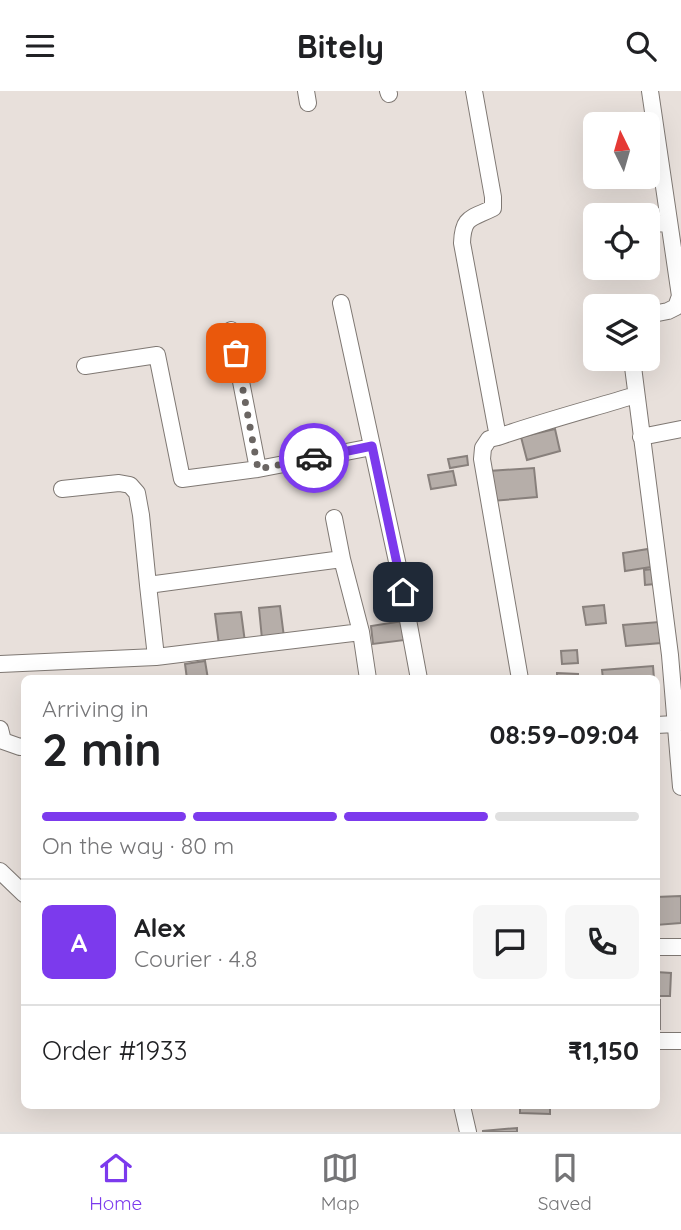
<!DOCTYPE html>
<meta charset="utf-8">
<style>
:root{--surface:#fff;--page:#f6f6f6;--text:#202124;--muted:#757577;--line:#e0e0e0;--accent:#7c3aed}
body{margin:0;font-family:Quicksand,sans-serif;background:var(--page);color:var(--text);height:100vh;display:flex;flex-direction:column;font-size:26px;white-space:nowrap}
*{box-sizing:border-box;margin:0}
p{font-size:23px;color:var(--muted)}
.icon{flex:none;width:38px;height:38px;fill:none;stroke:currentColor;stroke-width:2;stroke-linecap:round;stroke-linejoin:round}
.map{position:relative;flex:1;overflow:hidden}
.side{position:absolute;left:21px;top:584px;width:639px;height:434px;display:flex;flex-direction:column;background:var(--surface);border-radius:10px;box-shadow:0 7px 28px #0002}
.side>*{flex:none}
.needle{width:46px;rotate:355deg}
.tools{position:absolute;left:583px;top:21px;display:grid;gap:14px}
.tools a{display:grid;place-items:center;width:77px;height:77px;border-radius:10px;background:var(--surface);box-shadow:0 7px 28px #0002;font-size:35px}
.pin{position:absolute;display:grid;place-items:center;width:60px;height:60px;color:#fff;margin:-30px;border-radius:14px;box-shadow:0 4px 10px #0006}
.courier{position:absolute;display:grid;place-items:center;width:70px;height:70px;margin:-35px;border:5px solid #7c3aed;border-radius:50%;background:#fff;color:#222;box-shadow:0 2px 9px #0007}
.head em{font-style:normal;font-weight:700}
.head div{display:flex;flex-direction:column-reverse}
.head{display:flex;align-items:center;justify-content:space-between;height:119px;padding:0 21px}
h1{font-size:46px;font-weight:700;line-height:52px}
.bar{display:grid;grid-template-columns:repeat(4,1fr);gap:10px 7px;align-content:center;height:84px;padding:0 21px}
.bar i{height:9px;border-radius:5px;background:var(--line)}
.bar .active{background:var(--accent)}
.bar p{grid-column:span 4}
.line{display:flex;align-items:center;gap:18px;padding:0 21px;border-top:2px solid var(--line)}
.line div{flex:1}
.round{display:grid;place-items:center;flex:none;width:74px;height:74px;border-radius:10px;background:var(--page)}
header{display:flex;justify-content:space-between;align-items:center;height:91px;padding:0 21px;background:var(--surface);font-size:32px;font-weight:700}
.tab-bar{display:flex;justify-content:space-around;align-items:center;height:98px;border-top:2px solid var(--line);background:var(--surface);font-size:19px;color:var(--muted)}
.tab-bar a{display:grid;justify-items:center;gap:4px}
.tab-bar .active{color:var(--accent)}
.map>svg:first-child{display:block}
</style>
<header><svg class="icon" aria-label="menu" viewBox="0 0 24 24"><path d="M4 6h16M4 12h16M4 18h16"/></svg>Bitely<svg class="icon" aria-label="search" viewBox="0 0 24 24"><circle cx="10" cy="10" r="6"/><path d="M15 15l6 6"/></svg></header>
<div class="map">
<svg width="681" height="1041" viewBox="0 0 681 1041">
<rect width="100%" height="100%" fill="#e8e0db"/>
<!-- building -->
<path fill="#b6aea9" stroke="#88807c" stroke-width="2" d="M555,338l5,22 -33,9 -6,-23z
M467,365l1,9 -18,3 -2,-9z
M534,377l3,29 -45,4 -3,-30z
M453,380l3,14 -25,4 -3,-14z
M648,458l3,18 -26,4 -2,-18z
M654,478l1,15 -10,1 -1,-15z
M604,514l2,18 -20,2 -3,-18z
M280,515l4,31 -22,2 -3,-31z
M241,521l4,30 -26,3 -4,-31z
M403,530l2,19 -32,4 -2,-18z
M659,531l2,21 -35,3 -3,-21z
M577,559l1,13 -16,1 -1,-13z
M205,570l3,18h-21l-2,-15z
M653,575l1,13h-51l-1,-9z
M557,582l21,1v5h-21z
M681,805v27l-25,2v-28z
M656,881l15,1 -1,23h-14z
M656,909h4v29h-4z
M520,1015h30v8l-30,-1z
M517,1037v4h-34v-1z"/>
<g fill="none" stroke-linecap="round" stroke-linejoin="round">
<defs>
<path id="minor" d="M306,0l2,12
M388,0l1,3
M474,0l19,106v11c-22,11 -30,8 -31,35l36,194 -9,2 -6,9 -1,11 38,220
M648,134l21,-3
M341,212l57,263 21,113
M648,224l20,-4 8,-4 4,-11 -30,-205
M231,239l27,139
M632,268l38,296 11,132
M85,275l72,-11 25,124 76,-10 114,-22
M498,346c46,-16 92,-28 138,-42
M641,346l40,-8
M62,398l57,-6 11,2 7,8 4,22 7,70
M334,427l8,41
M156,566l-8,-72 194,-26 19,73
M0,573l156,-7 205,-25 7,47
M656,634l20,-1
M0,638l3,12 17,6 4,-1
M0,780l24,23
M656,856h25
M656,950h25
M462,1015l6,26"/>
</defs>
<!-- minor casing -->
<use href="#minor" stroke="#7f7873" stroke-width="18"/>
<!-- minor -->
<use href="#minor" stroke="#fff" stroke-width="16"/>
</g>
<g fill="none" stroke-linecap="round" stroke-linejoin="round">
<!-- done -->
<path stroke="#6b6663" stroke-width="7" stroke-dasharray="0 12.6" d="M236,262l22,116 56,-11"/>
<!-- route -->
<path stroke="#7c3aed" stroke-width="9" d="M314,367l58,-12 31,146"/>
</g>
</svg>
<div class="tools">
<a><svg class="needle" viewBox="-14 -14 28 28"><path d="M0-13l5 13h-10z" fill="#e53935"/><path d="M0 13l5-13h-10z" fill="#757577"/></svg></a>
<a><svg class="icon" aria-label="locate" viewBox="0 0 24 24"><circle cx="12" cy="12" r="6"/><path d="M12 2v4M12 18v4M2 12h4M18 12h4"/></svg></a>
<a><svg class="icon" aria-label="layers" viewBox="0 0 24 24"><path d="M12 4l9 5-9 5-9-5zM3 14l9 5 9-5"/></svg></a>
</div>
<div class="pin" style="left:236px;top:262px;background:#ea580c"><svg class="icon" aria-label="bag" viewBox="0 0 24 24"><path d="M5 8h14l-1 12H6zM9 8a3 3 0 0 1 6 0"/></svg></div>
<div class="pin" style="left:403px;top:501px;background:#1f2937"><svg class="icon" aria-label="home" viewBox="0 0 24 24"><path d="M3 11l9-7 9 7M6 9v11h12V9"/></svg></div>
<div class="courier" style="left:314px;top:367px"><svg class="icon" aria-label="car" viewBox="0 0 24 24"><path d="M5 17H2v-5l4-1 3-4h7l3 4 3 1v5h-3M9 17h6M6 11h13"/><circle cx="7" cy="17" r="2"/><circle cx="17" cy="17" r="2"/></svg></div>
<section class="side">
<div class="head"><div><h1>2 min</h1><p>Arriving in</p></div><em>08:59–09:04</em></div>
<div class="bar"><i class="active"></i><i class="active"></i><i class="active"></i><i></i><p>On the way · 80 m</p></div>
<div class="line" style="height:126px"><b class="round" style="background:var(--accent);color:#fff">A</b><div><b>Alex</b><p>Courier · 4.8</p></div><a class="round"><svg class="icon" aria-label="chat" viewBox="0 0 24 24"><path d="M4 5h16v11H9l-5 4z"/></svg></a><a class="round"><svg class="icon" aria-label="phone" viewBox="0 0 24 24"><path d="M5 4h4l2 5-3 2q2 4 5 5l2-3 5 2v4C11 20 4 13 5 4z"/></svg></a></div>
<div class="line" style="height:91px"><div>Order #1933</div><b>₹1,150</b></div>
</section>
</div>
<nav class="tab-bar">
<a class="active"><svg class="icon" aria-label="home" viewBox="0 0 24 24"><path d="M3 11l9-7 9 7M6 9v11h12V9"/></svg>Home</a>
<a><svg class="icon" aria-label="map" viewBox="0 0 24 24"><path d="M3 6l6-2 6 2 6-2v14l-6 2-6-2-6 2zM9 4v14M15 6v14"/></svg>Map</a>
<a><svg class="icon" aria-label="saved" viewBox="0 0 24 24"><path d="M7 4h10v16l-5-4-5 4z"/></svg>Saved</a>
</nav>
